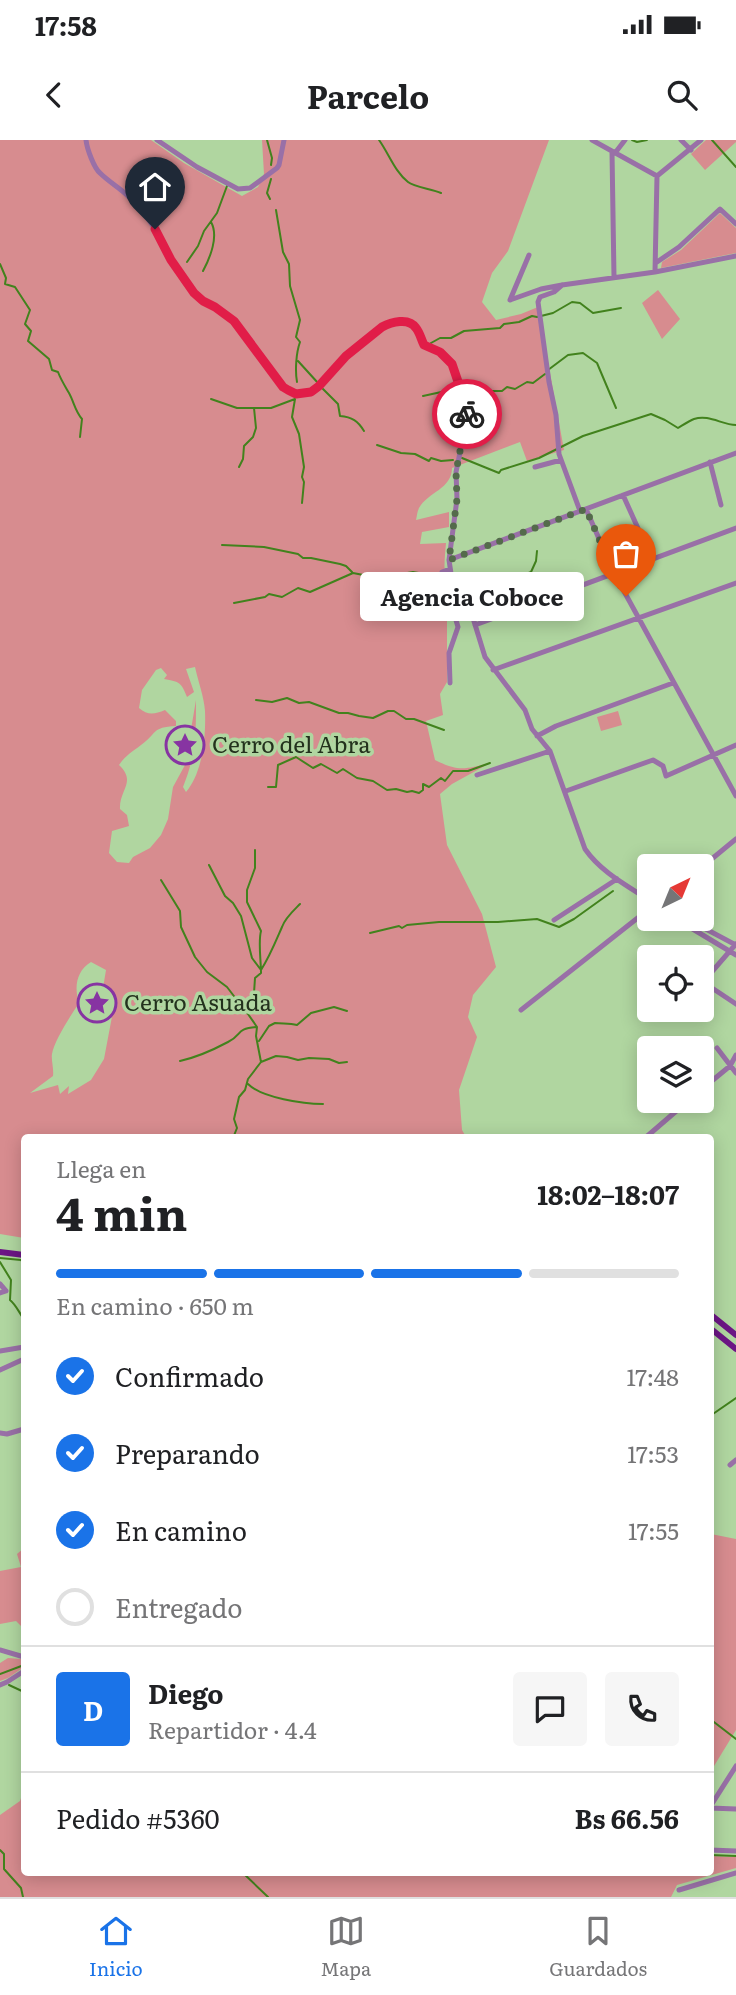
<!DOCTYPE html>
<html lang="es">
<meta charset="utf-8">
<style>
:root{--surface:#fff;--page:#f6f6f6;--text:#202124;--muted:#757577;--line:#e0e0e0;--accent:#1a73e8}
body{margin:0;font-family:Literata,serif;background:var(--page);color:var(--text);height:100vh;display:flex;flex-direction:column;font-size:26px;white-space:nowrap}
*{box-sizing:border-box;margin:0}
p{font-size:23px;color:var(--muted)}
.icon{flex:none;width:38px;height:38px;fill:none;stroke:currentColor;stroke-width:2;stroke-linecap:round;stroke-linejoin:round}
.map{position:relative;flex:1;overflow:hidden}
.side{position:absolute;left:21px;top:994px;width:693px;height:742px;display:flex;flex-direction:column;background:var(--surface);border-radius:7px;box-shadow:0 4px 18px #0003}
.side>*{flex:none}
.needle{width:46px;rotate:43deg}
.fabs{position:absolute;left:637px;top:714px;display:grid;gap:14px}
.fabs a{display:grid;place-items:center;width:77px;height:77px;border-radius:7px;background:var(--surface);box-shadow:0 4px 18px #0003;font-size:35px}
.pin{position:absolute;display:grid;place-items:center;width:60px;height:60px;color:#fff;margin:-72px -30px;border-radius:50% 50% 50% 0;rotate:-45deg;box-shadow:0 0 7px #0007}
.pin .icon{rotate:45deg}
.courier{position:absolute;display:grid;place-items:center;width:70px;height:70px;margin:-35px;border:5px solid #e11d48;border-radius:50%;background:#fff;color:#222;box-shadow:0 2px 9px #0007}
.bubble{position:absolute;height:49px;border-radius:7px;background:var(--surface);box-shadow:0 4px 18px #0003;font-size:23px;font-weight:700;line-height:49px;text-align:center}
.summary em{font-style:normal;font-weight:700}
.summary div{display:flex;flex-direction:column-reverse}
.summary{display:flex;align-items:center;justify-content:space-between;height:119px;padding:0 35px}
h1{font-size:46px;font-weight:700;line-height:52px}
.bar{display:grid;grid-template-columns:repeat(4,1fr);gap:10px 7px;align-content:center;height:84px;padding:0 35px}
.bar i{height:9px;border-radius:5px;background:var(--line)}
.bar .current{background:var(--accent)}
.bar p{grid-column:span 4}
.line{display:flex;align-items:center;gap:18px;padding:0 35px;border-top:2px solid var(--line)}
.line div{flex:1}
.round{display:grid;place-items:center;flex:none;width:74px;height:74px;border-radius:7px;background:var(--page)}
ol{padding:0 35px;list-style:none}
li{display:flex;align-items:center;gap:21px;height:77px}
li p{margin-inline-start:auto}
li .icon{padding:7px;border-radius:50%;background:var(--accent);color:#fff;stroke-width:4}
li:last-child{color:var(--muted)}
li i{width:38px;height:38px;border:4px solid var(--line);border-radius:50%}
.status{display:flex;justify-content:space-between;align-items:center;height:49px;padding:0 35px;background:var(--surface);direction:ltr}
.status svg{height:19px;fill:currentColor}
header{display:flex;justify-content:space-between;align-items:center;height:91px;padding:0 35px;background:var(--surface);font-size:32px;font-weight:700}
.tab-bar{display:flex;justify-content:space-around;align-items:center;height:98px;border-top:2px solid var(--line);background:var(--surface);font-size:19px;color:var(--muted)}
.tab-bar a{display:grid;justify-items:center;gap:4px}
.tab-bar .current{color:var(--accent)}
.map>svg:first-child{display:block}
</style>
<div class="status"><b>17:58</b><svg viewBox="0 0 49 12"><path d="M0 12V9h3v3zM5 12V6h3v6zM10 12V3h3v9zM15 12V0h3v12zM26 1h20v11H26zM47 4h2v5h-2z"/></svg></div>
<header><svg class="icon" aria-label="back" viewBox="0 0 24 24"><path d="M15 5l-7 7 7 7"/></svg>Parcelo<svg class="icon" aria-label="search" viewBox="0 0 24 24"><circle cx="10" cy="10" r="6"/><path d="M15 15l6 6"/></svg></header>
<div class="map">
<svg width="736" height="1757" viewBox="0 0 736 1757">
<rect width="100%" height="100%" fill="#b0d6a0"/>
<!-- green -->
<path fill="#d78c8f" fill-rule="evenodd" d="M0,0h151l33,23 58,33 16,-9 6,-13 -2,-34h287l-41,111 -16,22 -10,29 14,18 25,-6 17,-7 26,143 -37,11 -7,-19 -68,26c0,21 -24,24 -33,40 -2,4 -2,8 -3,12l33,-8v15l-27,5 -2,12 26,-1c-2,25 -5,40 13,60l-12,7v72l-7,12 3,21 -17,6 9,39c24,12 30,9 55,3l-38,21 -12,10 7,51 35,69 14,53 -23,28 -5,22 9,20 -18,53 3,40 4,7 -442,1v100l-24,-4zM195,527c3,14 9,30 10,44 1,25 -2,61 -19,81l-3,-5c13,-33 13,-51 13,-87l-11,65 -12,22 -5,32 -7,16 -11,13 -17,9 -4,6 -12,-1 -8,-9 3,-22 17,-5 -2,-11 -7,-6c-1,-19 17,-27 -1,-44 7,-10 13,-13 22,-20 16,-11 10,-18 35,-19v-5l-11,-11c-10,4 -17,6 -26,-2l3,-18 14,-20 5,-2 6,7 -3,4c16,3 17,3 23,18l7,-5 -8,-23zM91,822l15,8 -3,18 11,18 -10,53 -13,21 -23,14 1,-8 -9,8 -2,-9 -28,8 23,-17c1,-7 -2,-16 -1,-22 2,-13 19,-39 27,-51 -5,-15 -3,-32 12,-41z
M706,0h30v2l-31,28 -14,-16z
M720,73l16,15v25l-75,15 1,-6 19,-12z
M658,150l22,29 -18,20 -20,-36z
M618,571l4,14 -21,6 -4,-14z
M711,1394l25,5v191l-25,41z
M24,1408v81l-8,-8 -16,3v-53l21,-4 -4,-13z
M8,1518l13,1 3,2v6l-16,11 -8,3v-18z
M24,1649v83h686l1,-16 25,1v11l-59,17 -6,12h-671v-82l20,-14z"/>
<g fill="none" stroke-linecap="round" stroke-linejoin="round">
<!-- stream -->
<path stroke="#42821d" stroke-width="2" d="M267,0l5,18 -1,7
M379,0c10,14 16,32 29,42 6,5 24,7 33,11
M632,0l5,2 10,-2
M712,0l24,27
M270,59l-3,-6 4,-14
M276,70l7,42 6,12 1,22 10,34 -4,17 4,5c-4,11 -5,29 -3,40
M187,122l11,-16 6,-15 13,-18 10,-27
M0,124l6,14 -1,6 10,3 15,23 -5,14 6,7 -3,10 21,18 3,11 6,2c3,8 7,14 11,21 5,9 6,18 13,26l-2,18
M203,131c7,-13 16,-35 8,-49
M431,203l9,-5h11l13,-7 36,-3 4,-4 15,-2 13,-6 5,1 16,-4 19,-11 8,1 13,10 28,-5
M298,221l20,22
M548,230l20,-15 15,-2 14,10 19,45
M323,249l15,15 2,12c12,1 18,5 24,15
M466,251h36l5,-4 8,2 12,-7 6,1 12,-9
M423,256l32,-7
M211,259l26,9h17
M377,305l24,8 14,1 14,7 2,-3 10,3 12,-1
M462,318l37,15 2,-3 38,-12 44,-22 68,-22 14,6 13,8c5,-3 11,-7 16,-9 15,-5 28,6 42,6
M239,327l4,-8 1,-13 9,-9 3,-9 -2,-20h17l24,-9 -3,18 7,17 5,33 -2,10 2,5 -2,21
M222,405l42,2 34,7 5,4h8l29,6 6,2 6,6
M463,446l9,-2 12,-8 18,-2 17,3 12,-5 5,-11 1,-10
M234,463l31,-6 4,-3 13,3 16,-9 12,4 43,-19 26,5 34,-6 28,5
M256,560l16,2 15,-4 12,5 10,-1 30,11h9l11,3 14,2 15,-7h6l12,8h8l30,11
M268,647h8l2,-22 18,-8 17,11 8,-4 16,9 6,-4 14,9 16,3 14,9 9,-1 11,3 5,-1 7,2 4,-3v-6l6,3 12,-9 4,3 8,-10h15l22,-8
M209,725l16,31 8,7 8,13 11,42 9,12c9,-14 14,-27 21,-43 3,-9 11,-16 18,-23
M161,740l19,31 1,16 14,30 12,15 20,15 13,17 2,6 6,4 9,13 -1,9 5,26 -13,17 -3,11 -6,7 -5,22 3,9 -4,10
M370,793l29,-7 3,2 5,-3 32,-3h59l39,-3 22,8 15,-8 39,-28
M248,873l6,-20 1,-15 6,-5c0,-13 -3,-31 0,-42l-14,-29v-12l8,-22v-18
M259,901l10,-15 6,-3c8,1 14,0 22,2l14,-12 23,-6 13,4
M180,921c18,-4 33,-11 48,-19 16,-8 6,-13 29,-15
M261,922l15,-6 11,1 11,3 11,-2 20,1 10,4 8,-1
M248,944c14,14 56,20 75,20
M0,1118l21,2 3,4
M0,1122l11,18 -1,20c7,6 9,13 14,19
M710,1276l26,-18
M0,1534l24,-9
M9,1545l15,7
M710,1579l26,20
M0,1710l4,4v15l17,19 2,9
M710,1715l26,1
M242,1732l26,25"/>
<!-- minor -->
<path stroke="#9970a7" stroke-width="5" d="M86,0c1,9 8,28 14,33 9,9 20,15 29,24 9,9 19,21 26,32 14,22 22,45 39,64 9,9 21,12 31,20 10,8 17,17 25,27 12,17 27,51 48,54 18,3 26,-16 37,-27 17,-18 52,-54 78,-43l11,21 16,7 11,12 16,44v11l-11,53 1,27 -8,61 3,20 3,7 14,18 16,52 40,53 7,19 18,22 35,98c16,23 41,36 64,51
M157,0l40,27 41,22 12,-1 27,-20 2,-3 5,-25
M592,0l65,36
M681,0l10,10
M612,12l2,125
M615,13l10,-13
M657,36l44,-36
M657,122l22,-15 41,-38 16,15
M655,132l2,-96
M562,145l-8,7 -14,5 -2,5 11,80 7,33 3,39 21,57
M510,160l31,-11 21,-4 93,-13 81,-16
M510,160l19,-45
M710,322l11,43
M535,327l26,-7
M623,355l18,40
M586,369l28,64 122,223
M449,420l287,-107
M475,485l261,-97
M493,530l243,-87
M450,543l-1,-30 9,-26 -16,-55 8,-3
M537,596l19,-10 117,-43
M477,635l73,-24
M566,651l87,-31 10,6 3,10 70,-31
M702,727l34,-28
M676,779l60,36
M687,779l49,26
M554,780l63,-41
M736,804l-33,38 33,22
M521,870l128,-101
M717,908l19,25
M702,949l28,-23 6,-11
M645,998l43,-37
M0,1144l6,7 -6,2
M0,1211l24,-4
M0,1230l24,-11
M0,1293l7,1 17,-5
M730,1325l6,-5
M0,1510l24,7
M0,1545l7,-3 17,-11
M710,1667l26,-41
M710,1668l26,1
M710,1710l26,1
M679,1750l57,-17"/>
<!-- major -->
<path stroke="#6c1685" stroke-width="6" d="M0,1112l24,3
M710,1174l26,21
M710,1188l26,21"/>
</g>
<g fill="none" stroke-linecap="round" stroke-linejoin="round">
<!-- done -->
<path stroke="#546b4b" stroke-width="7" stroke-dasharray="0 12.6" d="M467,274l-11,58 1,27 -8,61 137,-51 28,64 12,23"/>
<!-- route -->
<path stroke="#e11d48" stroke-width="9" d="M155,89l16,31 23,33 9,8 12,6 19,14 49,66 5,3 8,4 15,-2 8,-6 27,-30 36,-29c9,-5 27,-10 34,1 4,5 5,11 8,17l16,7 12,12 15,44v6"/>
</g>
<!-- icons -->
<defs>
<symbol id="sight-ring" viewBox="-11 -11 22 22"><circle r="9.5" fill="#b0d6a0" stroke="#8734a2" stroke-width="1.5"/><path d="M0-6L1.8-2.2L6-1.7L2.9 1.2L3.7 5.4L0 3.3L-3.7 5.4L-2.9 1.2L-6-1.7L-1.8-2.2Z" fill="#8734a2"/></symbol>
</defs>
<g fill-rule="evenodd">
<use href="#sight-ring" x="163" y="583" width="44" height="44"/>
<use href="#sight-ring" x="75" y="841" width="44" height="44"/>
</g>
<g text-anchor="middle" stroke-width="7" stroke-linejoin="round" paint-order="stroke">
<!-- poi labels -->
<g font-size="23" fill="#23321d" stroke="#b0d6a0" text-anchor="start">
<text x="212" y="613">Cerro del Abra</text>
<text x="124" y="871">Cerro Asuada</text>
</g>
</g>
</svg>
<div class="fabs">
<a><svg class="needle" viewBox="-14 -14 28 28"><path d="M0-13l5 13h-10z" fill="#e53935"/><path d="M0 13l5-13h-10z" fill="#757577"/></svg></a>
<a><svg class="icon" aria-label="locate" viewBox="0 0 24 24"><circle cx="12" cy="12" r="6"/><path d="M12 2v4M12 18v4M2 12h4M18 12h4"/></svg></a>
<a><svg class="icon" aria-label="layers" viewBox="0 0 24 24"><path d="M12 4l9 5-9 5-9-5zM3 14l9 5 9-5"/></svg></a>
</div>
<div class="pin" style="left:626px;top:456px;background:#ea580c"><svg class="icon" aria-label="bag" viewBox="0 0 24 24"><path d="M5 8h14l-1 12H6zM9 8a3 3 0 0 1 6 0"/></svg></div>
<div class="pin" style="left:155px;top:89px;background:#1f2937"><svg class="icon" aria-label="home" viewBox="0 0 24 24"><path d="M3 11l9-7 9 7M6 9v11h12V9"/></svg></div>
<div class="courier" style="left:467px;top:274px"><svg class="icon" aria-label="bike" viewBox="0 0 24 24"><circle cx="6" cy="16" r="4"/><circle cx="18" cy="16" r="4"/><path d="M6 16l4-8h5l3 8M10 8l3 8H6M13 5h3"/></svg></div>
<div class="bubble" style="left:360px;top:432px;width:224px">Agencia Coboce</div>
<section class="side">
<div class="summary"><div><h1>4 min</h1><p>Llega en</p></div><em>18:02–18:07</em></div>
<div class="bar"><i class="current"></i><i class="current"></i><i class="current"></i><i></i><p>En camino · 650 m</p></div>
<ol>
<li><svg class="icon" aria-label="check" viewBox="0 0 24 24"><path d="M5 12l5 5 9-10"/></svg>Confirmado<p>17:48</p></li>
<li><svg class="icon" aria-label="check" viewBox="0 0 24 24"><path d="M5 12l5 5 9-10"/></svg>Preparando<p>17:53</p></li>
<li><svg class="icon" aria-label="check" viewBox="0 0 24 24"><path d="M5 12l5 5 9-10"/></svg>En camino<p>17:55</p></li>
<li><i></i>Entregado</li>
</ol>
<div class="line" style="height:126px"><b class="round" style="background:var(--accent);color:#fff">D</b><div><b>Diego</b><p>Repartidor · 4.4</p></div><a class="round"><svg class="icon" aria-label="chat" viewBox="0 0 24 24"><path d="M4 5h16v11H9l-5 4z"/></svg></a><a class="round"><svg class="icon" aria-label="phone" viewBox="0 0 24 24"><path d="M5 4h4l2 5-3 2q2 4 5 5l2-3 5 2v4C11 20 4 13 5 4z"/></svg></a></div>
<div class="line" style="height:91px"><div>Pedido #5360</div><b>Bs 66.56</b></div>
</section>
</div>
<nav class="tab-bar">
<a class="current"><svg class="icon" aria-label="home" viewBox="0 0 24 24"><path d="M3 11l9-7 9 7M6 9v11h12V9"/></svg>Inicio</a>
<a><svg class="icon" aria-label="map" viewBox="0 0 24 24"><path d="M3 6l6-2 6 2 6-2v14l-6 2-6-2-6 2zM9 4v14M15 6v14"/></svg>Mapa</a>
<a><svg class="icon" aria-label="saved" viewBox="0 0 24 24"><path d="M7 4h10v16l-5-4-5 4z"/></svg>Guardados</a>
</nav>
